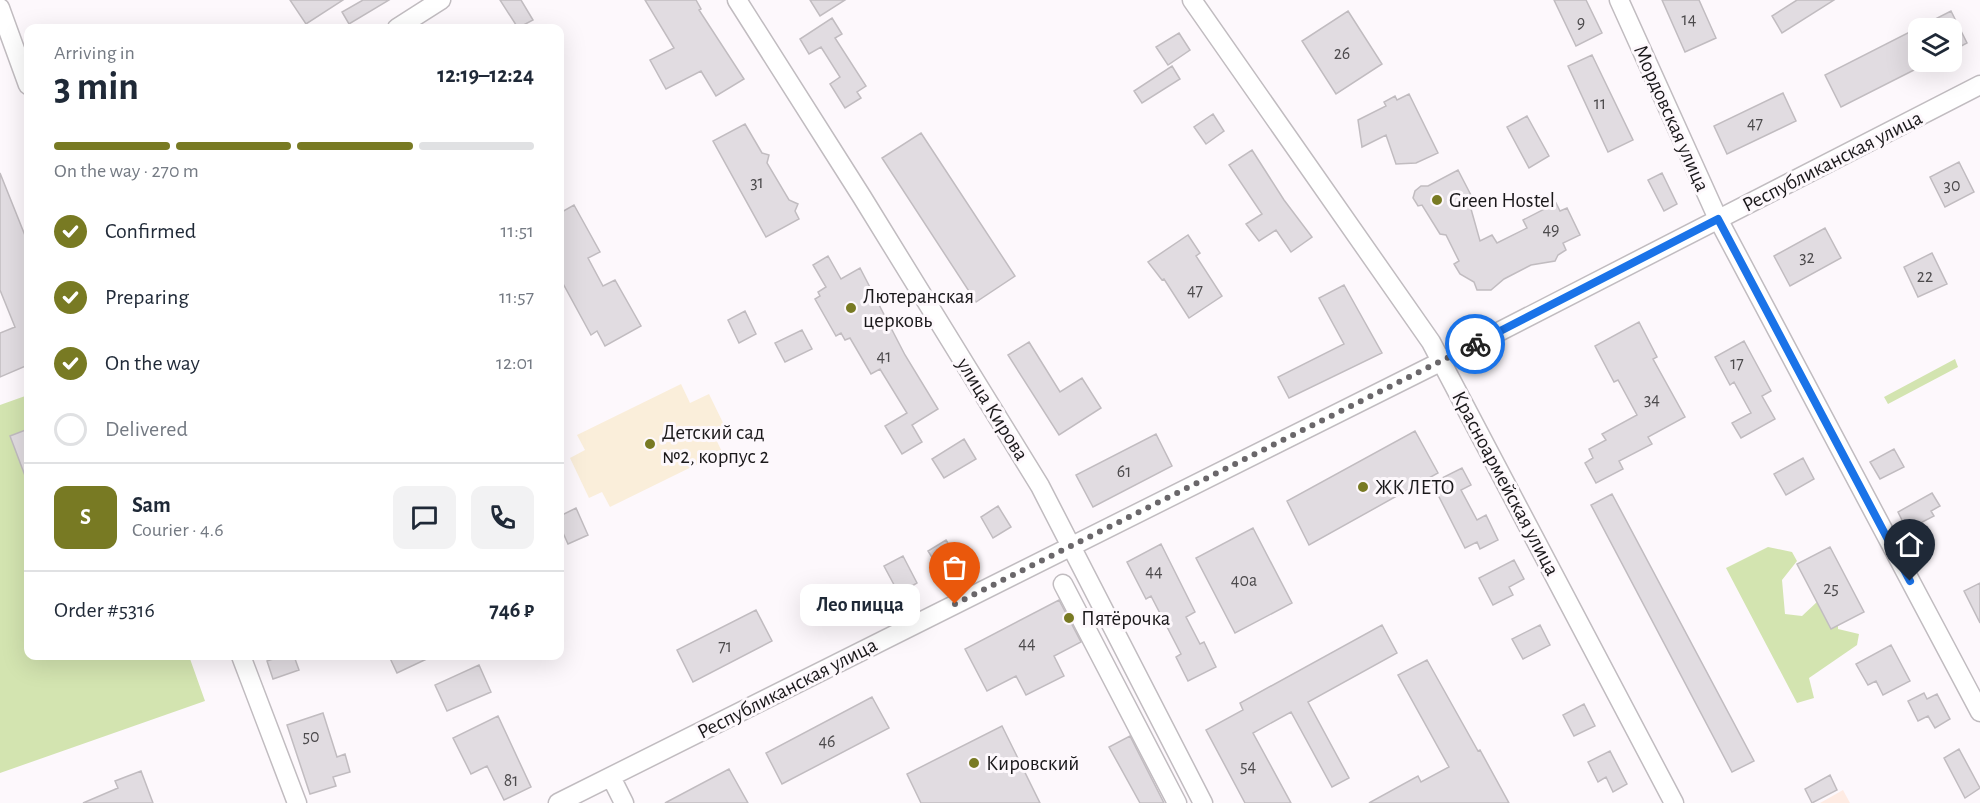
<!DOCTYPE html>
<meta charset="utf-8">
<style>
:root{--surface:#fff;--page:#f2f2f3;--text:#1f2937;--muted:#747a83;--line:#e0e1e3;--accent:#787a23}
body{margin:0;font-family:"Alegreya Sans",sans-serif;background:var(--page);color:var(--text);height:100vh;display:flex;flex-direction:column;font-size:22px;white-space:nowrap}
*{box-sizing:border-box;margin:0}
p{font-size:20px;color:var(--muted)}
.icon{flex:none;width:33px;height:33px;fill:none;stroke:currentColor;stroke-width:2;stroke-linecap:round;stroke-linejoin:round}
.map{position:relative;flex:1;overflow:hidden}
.panel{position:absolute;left:24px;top:24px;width:540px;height:636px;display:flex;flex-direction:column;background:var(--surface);border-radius:12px;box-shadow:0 6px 24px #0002}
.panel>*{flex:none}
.controls{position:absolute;left:1908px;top:18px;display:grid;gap:12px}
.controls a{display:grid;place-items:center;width:54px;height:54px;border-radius:12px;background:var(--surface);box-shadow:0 6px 24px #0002;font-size:30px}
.pin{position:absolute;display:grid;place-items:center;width:51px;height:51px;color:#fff;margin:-62px -26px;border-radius:50% 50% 50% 0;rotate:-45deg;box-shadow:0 0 6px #0007}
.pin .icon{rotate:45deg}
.courier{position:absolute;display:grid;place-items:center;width:60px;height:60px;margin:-30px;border:4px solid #1a73e8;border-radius:50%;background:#fff;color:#222;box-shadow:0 2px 8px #0007}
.bubble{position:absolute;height:42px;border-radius:12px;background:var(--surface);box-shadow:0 6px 24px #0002;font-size:20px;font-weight:700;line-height:42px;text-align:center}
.overview em{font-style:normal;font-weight:700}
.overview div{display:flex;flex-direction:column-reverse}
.overview{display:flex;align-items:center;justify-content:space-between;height:102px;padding:0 30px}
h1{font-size:39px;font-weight:700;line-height:45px}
.bar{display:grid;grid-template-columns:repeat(4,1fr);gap:9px 6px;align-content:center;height:72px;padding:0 30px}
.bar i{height:8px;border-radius:4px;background:var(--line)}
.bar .on{background:var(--accent)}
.bar p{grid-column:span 4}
.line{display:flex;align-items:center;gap:15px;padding:0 30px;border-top:2px solid var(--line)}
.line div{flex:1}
.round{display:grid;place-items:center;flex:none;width:63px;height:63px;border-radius:12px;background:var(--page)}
ol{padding:0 30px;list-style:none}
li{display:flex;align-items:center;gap:18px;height:66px}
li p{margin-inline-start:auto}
li .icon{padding:6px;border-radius:50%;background:var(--accent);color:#fff;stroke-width:4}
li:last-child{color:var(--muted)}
li i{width:33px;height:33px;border:3px solid var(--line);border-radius:50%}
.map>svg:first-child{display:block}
</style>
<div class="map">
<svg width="1980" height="803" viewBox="0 0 1980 803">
<rect width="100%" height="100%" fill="#fdf8fc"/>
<!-- industrial -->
<path fill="#feebe3" d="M1843,790l7,13h-30z"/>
<!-- education -->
<path fill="#faeeda" d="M681,384l9,19 19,-9 18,37 -12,6 7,15 -112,55 -8,-15 -13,6 -19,-40 15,-8 -8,-15z"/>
<!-- green -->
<path fill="#d3e4b0" d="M1955,359l3,8 -70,37 -4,-7z
M28,395v261h161l16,45 -205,72v-368z
M1768,547l24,5 5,9 -15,19 3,34 17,2 16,-15 20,9v19l21,5 -2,11 -48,33 5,20 -17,5 -71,-135z"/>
<!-- building -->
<path fill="#e1dce1" stroke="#c1bcc0" stroke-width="1.5" d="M290,0h53l-37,24z
M363,0h26l-40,24 -7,-12z
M500,0h21l12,20 -15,8z
M645,0h51l5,9 -2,1 45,69 -28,17 -15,-25 -35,18 -16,-29 24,-12z
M810,0h35l-25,16z
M1554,0h32l16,33 -26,13z
M1662,0h37l17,38 -31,14z
M1797,0h37l-52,33 -10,-17z
M1348,11l34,53 -46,30 -34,-53z
M1951,11l16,32 -15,8v-23h-34v40l-77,39 -16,-32z
M832,18l10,16 -7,4 31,48 -9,6 4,6 -16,10 -15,-24 10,-7 -19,-30 -12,7 -9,-15z
M1179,33l11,17 -22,15 -12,-18z
M1592,55l41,85 -25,12 -40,-86z
M1172,66l8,13 -38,24 -8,-12z
M1783,93l13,28 -69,33 -13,-28z
M1409,94l29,59 -22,10 -20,1 -10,-29 -24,12 -4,-27 28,-14 -2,-4 11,-6 2,4z
M1213,114l11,17 -18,13 -12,-17z
M1527,116l22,40 -20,12 -22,-41z
M745,124l17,29 7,2 -2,8 22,37 9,4 -3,7 4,8 -33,18 -53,-96z
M921,133l94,143 -39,26 -94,-144z
M1252,150l32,50 28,37 -21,15 -15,-22 -17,11 -13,-17 16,-10 -33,-49z
M1959,162l15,30 -29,15 -15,-30z
M1458,170l16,31 -3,8 9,32 12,-6 5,8 30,-15 -4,-8 33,-17 4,8 7,-3 13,27 -17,8 3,7 -8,5 -3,6 -24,4 -27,14 -13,11h-14l-3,-8 -14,-8 -6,-10 5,-3 -13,-26 -6,-1 -18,-29 -4,1 -5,-8 2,-7 6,-5h7z
M0,173l28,70v122l-28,12v-44l15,-6 -15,-37z
M1662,173l15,31 -13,7 -16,-31z
M574,205l26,47 -12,6 15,28 12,-6 26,46 -36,20 -8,-15 -6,4 -31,-57v-65z
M1825,228l16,30 -51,28 -16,-30z
M1188,235l12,18 -4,3 26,40 -33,22 -25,-39 -2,1 -14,-18z
M1932,253l15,31 -29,13 -14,-30z
M828,256l13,23 19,-11 45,87 33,54 -26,16 10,17 -20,12 -17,-28 22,-13 -27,-44 -9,5 -21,-36 -5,2 -4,-7 -5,3 -21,-37 5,-3 -2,-4 8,-5 -13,-22z
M1344,285l38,68 -93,45 -11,-21 66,-33 -25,-46z
M745,311l11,23 -17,9 -11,-23z
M1639,322l18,35 -4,2 32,58 -37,20 4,7 -33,17 4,8 -27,14 -11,-20 8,-5 -4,-9 17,-9 -4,-6 35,-19 -19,-35 -4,2 -19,-36z
M802,330l10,19 -27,13 -10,-19z
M1744,341l27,50 -9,5 13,23 -34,19 -9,-15 19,-10 -17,-31 -4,3 -15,-28z
M1029,342l31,50 22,-14 19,30 -42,27 -51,-80z
M28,429v52h-1l-17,-45z
M1415,431l23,42 -129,72 -22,-44z
M1156,434l16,32 -79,41 -17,-32z
M964,439l12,20 -32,19 -12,-19z
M1894,449l10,18 -24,12 -10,-17z
M1803,458l11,21 -28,16 -12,-21z
M1462,468l9,17 -10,5 16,30 9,-5 12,25 -18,9 -3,-7 -12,6 -33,-65z
M1932,493l8,13 -9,5 3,5 -27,14 -9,-18z
M1612,494l142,267 -22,11 -141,-267z
M998,506l13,21 -18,11 -12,-21z
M576,508l12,27 -20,9 -8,-18v-10z
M1253,528l39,75 -57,30 -39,-75z
M946,540l15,24 -18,11 -15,-24z
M1161,544l34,68 -9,5 14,27 4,-2 12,25 -28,14 -12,-24 5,-3 -30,-58 -5,3 -19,-37z
M1830,547l34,65 -33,17 -34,-65z
M903,556l14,27 -18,11 -15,-28z
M1514,560l10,19 -15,8 4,8 -20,10 -14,-27z
M1980,583v40l-16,-32z
M1059,600l22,42 -27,14 10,20 -38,19 -10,-19 -29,15 -22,-42z
M756,610l16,31 -79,41 -16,-32z
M1382,625l15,28 -89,49 41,76 -17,9 -41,-75 -38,21 38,70h-46l-39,-73 37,-20 -3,-7z
M1540,625l10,20 -27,14 -11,-20z
M1891,645l19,36 -27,14 -7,-14 -8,4 -12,-21z
M282,656h12l5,14 -26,9 -6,-18z
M389,656h44l-36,17z
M1427,660l51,91 2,-1 29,53h-140l49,-27 3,6 28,-15 -51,-92z
M479,665l12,27 -44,19 -12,-26z
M1924,693l3,6 10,-5 13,25 -15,9 -7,-12 -10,5 -10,-20z
M872,697l17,31 -107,56 -16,-31z
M1584,704l11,22 -21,10 -11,-21z
M323,713l14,44 8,-3 5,18 -17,5 3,9 -26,8 -23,-69z
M498,716l33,71 -27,13 -17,-34 -16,8 -18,-36z
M1002,726l38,77h-119l-14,-29z
M1130,736l34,67h-24l-31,-56z
M1959,749l21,39 -15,10 -21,-40z
M1610,751l17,33 -14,8 -7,-15 -8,5 -10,-20z
M729,769l19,34h-83z
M141,771l12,32h-70l35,-15 -3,-7z
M1830,775l7,15 -25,13 -7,-14z"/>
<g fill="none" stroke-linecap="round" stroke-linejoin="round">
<defs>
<path id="minor" d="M737,0l125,197 178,289 163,317
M1192,0l239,342 243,461
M1619,0l99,219 262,493
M0,8l28,77
M397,28l44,-28
M1063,584l114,219
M241,656l56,147
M611,777l13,26
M558,803l884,-442 538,-276"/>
</defs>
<!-- minor casing -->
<use href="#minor" stroke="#c1bcc0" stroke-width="21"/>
<!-- minor -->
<use href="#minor" stroke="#fff" stroke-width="18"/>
</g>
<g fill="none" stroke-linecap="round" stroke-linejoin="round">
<!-- done -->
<path stroke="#6a676a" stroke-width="6" stroke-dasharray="0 10.8" d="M955,604l520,-260"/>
<!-- route -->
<path stroke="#1a73e8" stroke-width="8" d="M1475,344l243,-125 192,362"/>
</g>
<!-- markers -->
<g fill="#787a23" stroke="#fdf8fc" stroke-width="2">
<circle cx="1437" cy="200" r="6"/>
<circle cx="851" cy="308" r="6"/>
<circle cx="650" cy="444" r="6"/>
<circle cx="1363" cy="487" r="6"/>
<circle cx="1069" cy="618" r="6"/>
<circle cx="974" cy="763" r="6"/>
</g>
<g text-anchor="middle" stroke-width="6" stroke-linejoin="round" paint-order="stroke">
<!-- number labels -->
<g font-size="18" fill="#4c4a4c">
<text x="1689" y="25">14</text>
<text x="1581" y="28">9</text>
<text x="1342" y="59">26</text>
<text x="1600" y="109">11</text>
<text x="1755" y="129">47</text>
<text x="757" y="188">31</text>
<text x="1952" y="191">30</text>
<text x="1551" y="235">49</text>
<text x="1807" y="263">32</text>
<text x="1925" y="282">22</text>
<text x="1195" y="296">47</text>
<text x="884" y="362">41</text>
<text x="1737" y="369">17</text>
<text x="1652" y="405">34</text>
<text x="1124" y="477">61</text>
<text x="1154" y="577">44</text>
<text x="1244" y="586">40а</text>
<text x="1831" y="594">25</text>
<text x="1027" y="649">44</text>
<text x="725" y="652">71</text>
<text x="311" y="742">50</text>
<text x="827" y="747">46</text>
<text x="1248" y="772">54</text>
<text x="511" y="786">81</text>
</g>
<!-- street labels -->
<g font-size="21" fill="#1b191b" stroke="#fdf8fc">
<text transform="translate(1672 118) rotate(66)" y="7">Мордовская улица</text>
<text transform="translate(1832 161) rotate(-27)" y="7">Республиканская улица</text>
<text transform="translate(993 409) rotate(58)" y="7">улица Кирова</text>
<text transform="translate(1506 483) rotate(62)" y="7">Красноармейская улица</text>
<text transform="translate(787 688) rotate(-27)" y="7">Республиканская улица</text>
</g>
<!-- poi labels -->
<g font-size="21" fill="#1b191b" stroke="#fdf8fc" text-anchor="start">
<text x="1449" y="207">Green Hostel</text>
<text x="863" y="303">Лютеранская<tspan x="863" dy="24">церковь</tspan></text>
<text x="662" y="439">Детский сад<tspan x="662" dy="24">№2, корпус 2</tspan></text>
<text x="1375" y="494">ЖК ЛЕТО</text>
<text x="1081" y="625">Пятёрочка</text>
<text x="986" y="770">Кировский</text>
</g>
</g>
</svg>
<div class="controls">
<a><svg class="icon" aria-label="layers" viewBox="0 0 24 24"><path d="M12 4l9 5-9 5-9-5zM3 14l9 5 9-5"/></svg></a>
</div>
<div class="pin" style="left:955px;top:604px;background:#ea580c"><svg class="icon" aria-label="bag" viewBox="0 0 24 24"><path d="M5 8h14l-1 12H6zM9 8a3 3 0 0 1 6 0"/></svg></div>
<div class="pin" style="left:1910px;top:581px;background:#1f2937"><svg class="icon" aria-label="home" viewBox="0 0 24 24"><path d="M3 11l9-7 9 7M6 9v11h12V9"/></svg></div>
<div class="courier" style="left:1475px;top:344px"><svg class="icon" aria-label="bike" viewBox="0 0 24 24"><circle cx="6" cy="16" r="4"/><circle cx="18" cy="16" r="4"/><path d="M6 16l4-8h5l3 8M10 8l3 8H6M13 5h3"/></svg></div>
<div class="bubble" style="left:800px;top:584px;width:120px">Лео пицца</div>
<section class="panel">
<div class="overview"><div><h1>3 min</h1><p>Arriving in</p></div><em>12:19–12:24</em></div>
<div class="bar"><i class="on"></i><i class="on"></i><i class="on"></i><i></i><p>On the way · 270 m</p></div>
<ol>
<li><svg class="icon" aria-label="check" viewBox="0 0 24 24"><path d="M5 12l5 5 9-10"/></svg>Confirmed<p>11:51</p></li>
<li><svg class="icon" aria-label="check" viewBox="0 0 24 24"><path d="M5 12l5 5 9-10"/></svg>Preparing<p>11:57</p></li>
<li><svg class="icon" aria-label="check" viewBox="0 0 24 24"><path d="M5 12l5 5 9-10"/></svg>On the way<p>12:01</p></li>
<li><i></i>Delivered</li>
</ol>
<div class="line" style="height:108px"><b class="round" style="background:var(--accent);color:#fff">S</b><div><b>Sam</b><p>Courier · 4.6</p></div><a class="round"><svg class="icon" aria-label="chat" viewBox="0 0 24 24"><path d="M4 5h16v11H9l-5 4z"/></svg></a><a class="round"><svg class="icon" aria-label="phone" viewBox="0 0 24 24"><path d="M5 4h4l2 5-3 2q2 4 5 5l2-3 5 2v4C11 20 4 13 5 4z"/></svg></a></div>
<div class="line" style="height:78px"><div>Order #5316</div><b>746 ₽</b></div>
</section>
</div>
